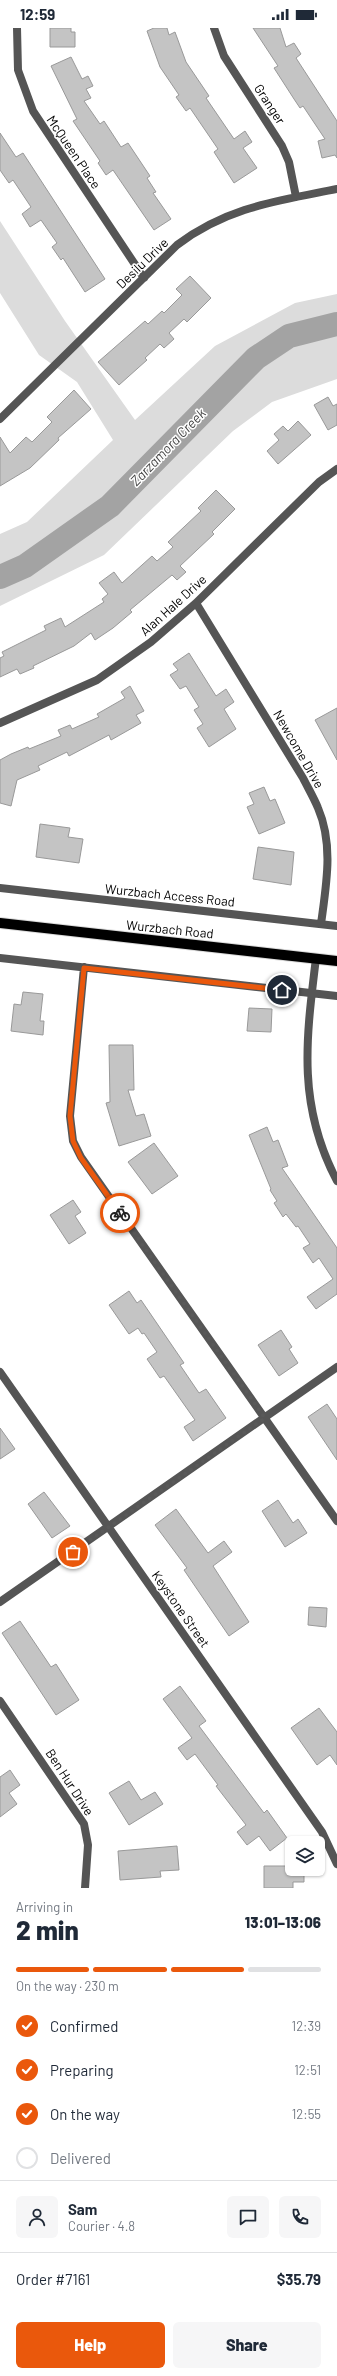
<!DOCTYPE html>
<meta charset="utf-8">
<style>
:root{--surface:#fff;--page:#f6f6f7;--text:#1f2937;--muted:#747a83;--line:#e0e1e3;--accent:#ea580c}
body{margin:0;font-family:Barlow,sans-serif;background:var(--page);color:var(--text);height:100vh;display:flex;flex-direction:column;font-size:15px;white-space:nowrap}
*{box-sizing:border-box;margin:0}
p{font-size:13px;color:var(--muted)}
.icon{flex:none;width:22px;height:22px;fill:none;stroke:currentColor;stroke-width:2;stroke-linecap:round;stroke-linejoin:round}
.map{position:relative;height:1860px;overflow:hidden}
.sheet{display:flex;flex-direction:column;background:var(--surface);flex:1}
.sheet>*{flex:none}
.tools{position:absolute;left:285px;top:1808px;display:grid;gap:8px}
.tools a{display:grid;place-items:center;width:40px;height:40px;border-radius:6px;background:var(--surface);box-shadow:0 1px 3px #0004;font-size:20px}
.pin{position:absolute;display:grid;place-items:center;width:34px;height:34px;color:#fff;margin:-17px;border:2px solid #fff;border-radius:50%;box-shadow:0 1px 4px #0007}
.courier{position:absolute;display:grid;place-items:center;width:40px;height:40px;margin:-20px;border:3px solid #ea580c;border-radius:50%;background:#fff;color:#222;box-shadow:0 1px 5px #0007}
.summary em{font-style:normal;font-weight:800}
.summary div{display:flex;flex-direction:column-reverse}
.summary{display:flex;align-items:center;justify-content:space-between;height:68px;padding:0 16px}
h1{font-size:26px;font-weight:800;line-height:30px}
.bar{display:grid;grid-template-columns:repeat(4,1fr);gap:6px 4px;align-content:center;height:48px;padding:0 16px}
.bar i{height:5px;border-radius:3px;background:var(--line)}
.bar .current{background:var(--accent)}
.bar p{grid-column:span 4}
.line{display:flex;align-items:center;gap:10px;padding:0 16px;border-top:1px solid var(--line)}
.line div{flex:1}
.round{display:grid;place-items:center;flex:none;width:42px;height:42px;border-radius:6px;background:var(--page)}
ol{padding:0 16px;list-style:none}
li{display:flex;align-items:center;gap:12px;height:44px}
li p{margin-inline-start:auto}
li .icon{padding:4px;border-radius:50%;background:var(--accent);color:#fff;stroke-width:4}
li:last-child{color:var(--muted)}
li i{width:22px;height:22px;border:2px solid var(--line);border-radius:50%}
.button{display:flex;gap:8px;margin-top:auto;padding:8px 16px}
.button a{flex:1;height:46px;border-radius:6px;background:var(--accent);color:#fff;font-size:16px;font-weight:800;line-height:46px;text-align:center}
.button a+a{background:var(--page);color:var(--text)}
.status{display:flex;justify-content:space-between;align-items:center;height:28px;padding:0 20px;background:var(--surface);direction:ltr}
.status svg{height:11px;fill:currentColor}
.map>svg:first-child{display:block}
</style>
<div class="status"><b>12:59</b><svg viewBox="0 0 49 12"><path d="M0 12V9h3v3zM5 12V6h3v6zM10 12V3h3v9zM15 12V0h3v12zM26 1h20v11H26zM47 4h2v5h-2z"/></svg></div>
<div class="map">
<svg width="337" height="1860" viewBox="0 0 337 1860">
<rect width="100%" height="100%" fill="#fff"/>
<!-- green -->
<path fill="#dcdcdc" d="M0,193l65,100 70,99 80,-74 80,-43 42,-9v85l-65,23 -39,29 -129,124 -104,51v-72l27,-12 86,-82 -36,-58 -38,-27 -39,-62z"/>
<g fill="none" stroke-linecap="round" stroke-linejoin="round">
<!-- river -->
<path stroke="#a3a3a3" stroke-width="24" d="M0,549l25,-11 85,-60 146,-148 33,-22 48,-12"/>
</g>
<!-- building -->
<path fill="#c4c4c4" stroke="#999" d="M50,0h21v4h4v15h-25z
M154,0h13l2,7 6,-3 11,30 23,34 -3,2 28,41 11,-8 7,11 -9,6 14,20 -23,15 -20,-31 4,-3 -28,-41 -4,3 -10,-14 3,-2 -19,-28 -13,-36z
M253,0h27l6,19 8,-4 7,11 -5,4 41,63v37l-2,-3 -13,3 -4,-17 7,-2 -22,-33 -3,2 -6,-9 -20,-31 4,-2z
M71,29l11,22 6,-3 5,10 -7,3 5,9 -7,3 16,23 4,-3 17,26 7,-4 22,33 -3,2 9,14 -3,1 18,26 -17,11 -41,-60 -7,5 -8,-12 2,-2 -27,-40 4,-2 -26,-53z
M0,105l16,24 7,-4 82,126 -20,13 -22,-34 -2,2 -9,-13 5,-4 -16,-23 -11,7 -8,-13 9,-7 -18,-27 -4,3 -9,-13z
M190,248l21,22 -24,24 -3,-3 -15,14 5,6 -10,9 -4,-4 -15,14 2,2 -28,25 -21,-23 47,-41 3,3 14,-13 2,2 18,-18 -6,-6z
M74,362l17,19 -33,29 1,2 -29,28 -30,18v-49l10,16 16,-16 6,5 20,-20 -5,-5z
M328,369l5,9 4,-2v21l-9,5 -14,-25z
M298,393l13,14 -33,29 -11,-13 12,-11 -5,-6 9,-8 5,5z
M216,462l19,19 -23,23 2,2 -34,32 6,6 -9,8 -5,-5 -42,35 2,2 -19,16 -18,12 -4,-7 -17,13 -41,20 1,2 -14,6 -3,-5 -17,8v-19l4,-2 -2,-4 44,-22 -2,-4 17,-8 4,9 39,-25 -2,-3 6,-5 -9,-11 15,-11 8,11 30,-27 5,5 16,-14 -5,-5 33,-31 -3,-3z
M189,625l27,43 10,-7 8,13 -10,7 12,20 -27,18 -12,-19 6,-4 -9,-14 5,-3 -13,-21 -6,3 -10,-14 8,-5 -5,-6z
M130,658l14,25 -8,4 5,8 -30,17 -2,-5 -40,21 -2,-4 -29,14 2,4 -23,10 -6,26 -11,-3v-43l11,-6 17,-7 1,2 32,-13 -3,-6 12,-5 2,4 27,-12 -2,-3 28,-16 -4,-6z
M337,680v52l-22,-40z
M264,759l6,14 5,-2 10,24 -26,11 -12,-27 7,-3 -5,-11z
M40,796l30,4 -2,9 15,2 -4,24 -43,-6z
M258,819l36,5 -3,33 -38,-6z
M23,964l20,2 -3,27h4l-1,14 -32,-4 3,-27 7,1z
M249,980l23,1 -1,23 -24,-1z
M109,1017h24l1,45h-6l8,26 8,-2 7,22 -32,10 -13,-43 4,-1z
M267,1099l6,15 5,-2 10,26 -6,2 55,80v46l-21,15 -9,-12 26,-18 -14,-21 -6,5 -10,-15 7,-4 -12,-18 -2,1 -10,-13 -3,3 -9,-14 3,-2 -7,-11 1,-1 -22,-54z
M154,1115l24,33 -26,18 -24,-32z
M73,1172l8,12 -6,4 11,17 -17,11 -19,-29z
M129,1263l8,12 4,-3 43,63 -4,2 19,28 7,-4 20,29 -33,23 -9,-14 11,-7 -31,-44 -4,2 -13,-19 10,-7 -13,-19 -2,1 -4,-6 -9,6 -20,-29z
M281,1302l11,17 -3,2 9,14 -19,13 -21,-31z
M327,1376l10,15v41l-29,-43z
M0,1400l15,21 -15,10z
M44,1464l26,34 -18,12 -24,-34z
M278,1472l15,23 5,-4 9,14 -22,14 -23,-36z
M176,1481l32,44 16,-12 8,11 -19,14 36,56 -20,14 -45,-66 3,-2 -32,-43z
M309,1579l18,1 -1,19 -18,-2z
M20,1593l31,46 5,-3 23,36 -23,15 -54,-82z
M180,1658l26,35 -7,5 65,87 3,-3 20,28 -17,13 -11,-15 -12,9 -10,-13 9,-7 -30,-39 2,-1 -23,-31 -8,6 -9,-12 14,-10 -29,-39z
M319,1680l18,24v33l-7,-10 -13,10 -26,-37z
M10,1742l10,15 -11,8 8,11 -17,13v-40z
M129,1753l12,19 14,-8 8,12 -34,21 -20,-32z
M177,1818l2,24 -19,1 1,6 -41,3 -2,-29z
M264,1838h28v3h12v13h-11v6h-29z"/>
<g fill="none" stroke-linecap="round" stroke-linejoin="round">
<defs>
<path id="primary" d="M0,895l337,38"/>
</defs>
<!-- primary casing -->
<use href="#primary" stroke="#dbdbdb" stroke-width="12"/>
<!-- street -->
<path stroke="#555" stroke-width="8" d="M17,0l1,42 15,41 111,167
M214,0l10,28 58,90 7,16 7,35
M0,391l177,-174c50,-38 100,-44 160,-56
M196,575l107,175c5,10 11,20 15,30 16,37 8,78 3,116
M0,695l97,-43 54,-38 45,-39 123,-121 18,-13
M0,860l337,38
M0,930l337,38
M316,930c-10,82 -19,147 21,223
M84,939l-14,149 3,25 8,16 256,364
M0,1344l322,460 15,32
M0,1574l337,-235
M0,1673l84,123 4,21 -3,43"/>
<!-- primary -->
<use href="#primary" stroke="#000" stroke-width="10"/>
</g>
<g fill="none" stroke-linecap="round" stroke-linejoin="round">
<!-- done -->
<path stroke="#595959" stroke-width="4" stroke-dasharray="0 7.2" d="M73,1524l192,-134 -145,-205"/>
<!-- route -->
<path stroke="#ea580c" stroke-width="5" d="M120,1185l-39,-55 -8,-17 -3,-25 14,-148 198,22"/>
</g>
<g text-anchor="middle" stroke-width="3" stroke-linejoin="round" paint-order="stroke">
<!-- street labels -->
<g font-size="13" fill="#000" stroke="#fff">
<text transform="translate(270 76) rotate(57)" y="5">Granger</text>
<text transform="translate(74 124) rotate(56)" y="5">McQueen Place</text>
<text transform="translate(142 235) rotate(-44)" y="5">Desilu Drive</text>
<text transform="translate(173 577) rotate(-42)" y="5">Alan Hale Drive</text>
<text transform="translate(299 721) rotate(60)" y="5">Newcome Drive</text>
<text transform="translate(170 867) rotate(6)" y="5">Wurzbach Access Road</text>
<text transform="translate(170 901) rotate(6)" y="5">Wurzbach Road</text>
<text transform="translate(181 1581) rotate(55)" y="5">Keystone Street</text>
<text transform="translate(70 1754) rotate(57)" y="5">Ben Hur Drive</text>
</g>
<!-- water labels -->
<g font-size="14" font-style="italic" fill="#444" stroke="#fff">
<text transform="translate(168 419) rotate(-46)" y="5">Zarzamora Creek</text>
</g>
</g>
</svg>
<div class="tools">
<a><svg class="icon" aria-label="layers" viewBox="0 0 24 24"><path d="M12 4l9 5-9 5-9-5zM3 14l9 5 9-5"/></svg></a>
</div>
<div class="pin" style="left:73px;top:1524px;background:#ea580c"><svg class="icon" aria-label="bag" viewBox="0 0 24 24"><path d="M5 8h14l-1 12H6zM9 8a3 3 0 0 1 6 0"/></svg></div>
<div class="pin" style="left:282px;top:962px;background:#1f2937"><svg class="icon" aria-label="home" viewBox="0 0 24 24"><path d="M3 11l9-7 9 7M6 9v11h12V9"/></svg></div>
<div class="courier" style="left:120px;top:1185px"><svg class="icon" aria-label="bike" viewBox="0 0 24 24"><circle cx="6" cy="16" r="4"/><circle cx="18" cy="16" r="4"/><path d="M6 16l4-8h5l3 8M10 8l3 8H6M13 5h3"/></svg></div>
</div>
<section class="sheet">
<div class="summary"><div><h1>2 min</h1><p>Arriving in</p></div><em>13:01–13:06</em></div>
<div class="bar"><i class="current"></i><i class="current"></i><i class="current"></i><i></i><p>On the way · 230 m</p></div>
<ol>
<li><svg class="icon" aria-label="check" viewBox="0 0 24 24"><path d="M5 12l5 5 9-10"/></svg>Confirmed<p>12:39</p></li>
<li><svg class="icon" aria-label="check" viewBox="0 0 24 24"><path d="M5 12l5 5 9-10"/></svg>Preparing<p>12:51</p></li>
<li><svg class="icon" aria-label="check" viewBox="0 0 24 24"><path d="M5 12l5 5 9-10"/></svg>On the way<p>12:55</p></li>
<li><i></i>Delivered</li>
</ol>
<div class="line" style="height:72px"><a class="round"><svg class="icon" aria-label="person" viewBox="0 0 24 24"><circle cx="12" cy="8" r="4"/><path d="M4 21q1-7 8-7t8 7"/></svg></a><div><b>Sam</b><p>Courier · 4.8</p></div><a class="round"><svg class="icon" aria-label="chat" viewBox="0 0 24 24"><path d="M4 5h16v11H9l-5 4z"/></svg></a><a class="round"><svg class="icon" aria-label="phone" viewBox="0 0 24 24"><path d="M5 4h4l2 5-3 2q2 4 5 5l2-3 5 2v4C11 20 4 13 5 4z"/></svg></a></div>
<div class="line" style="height:52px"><div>Order #7161</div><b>$35.79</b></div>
<div class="button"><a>Help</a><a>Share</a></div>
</section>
